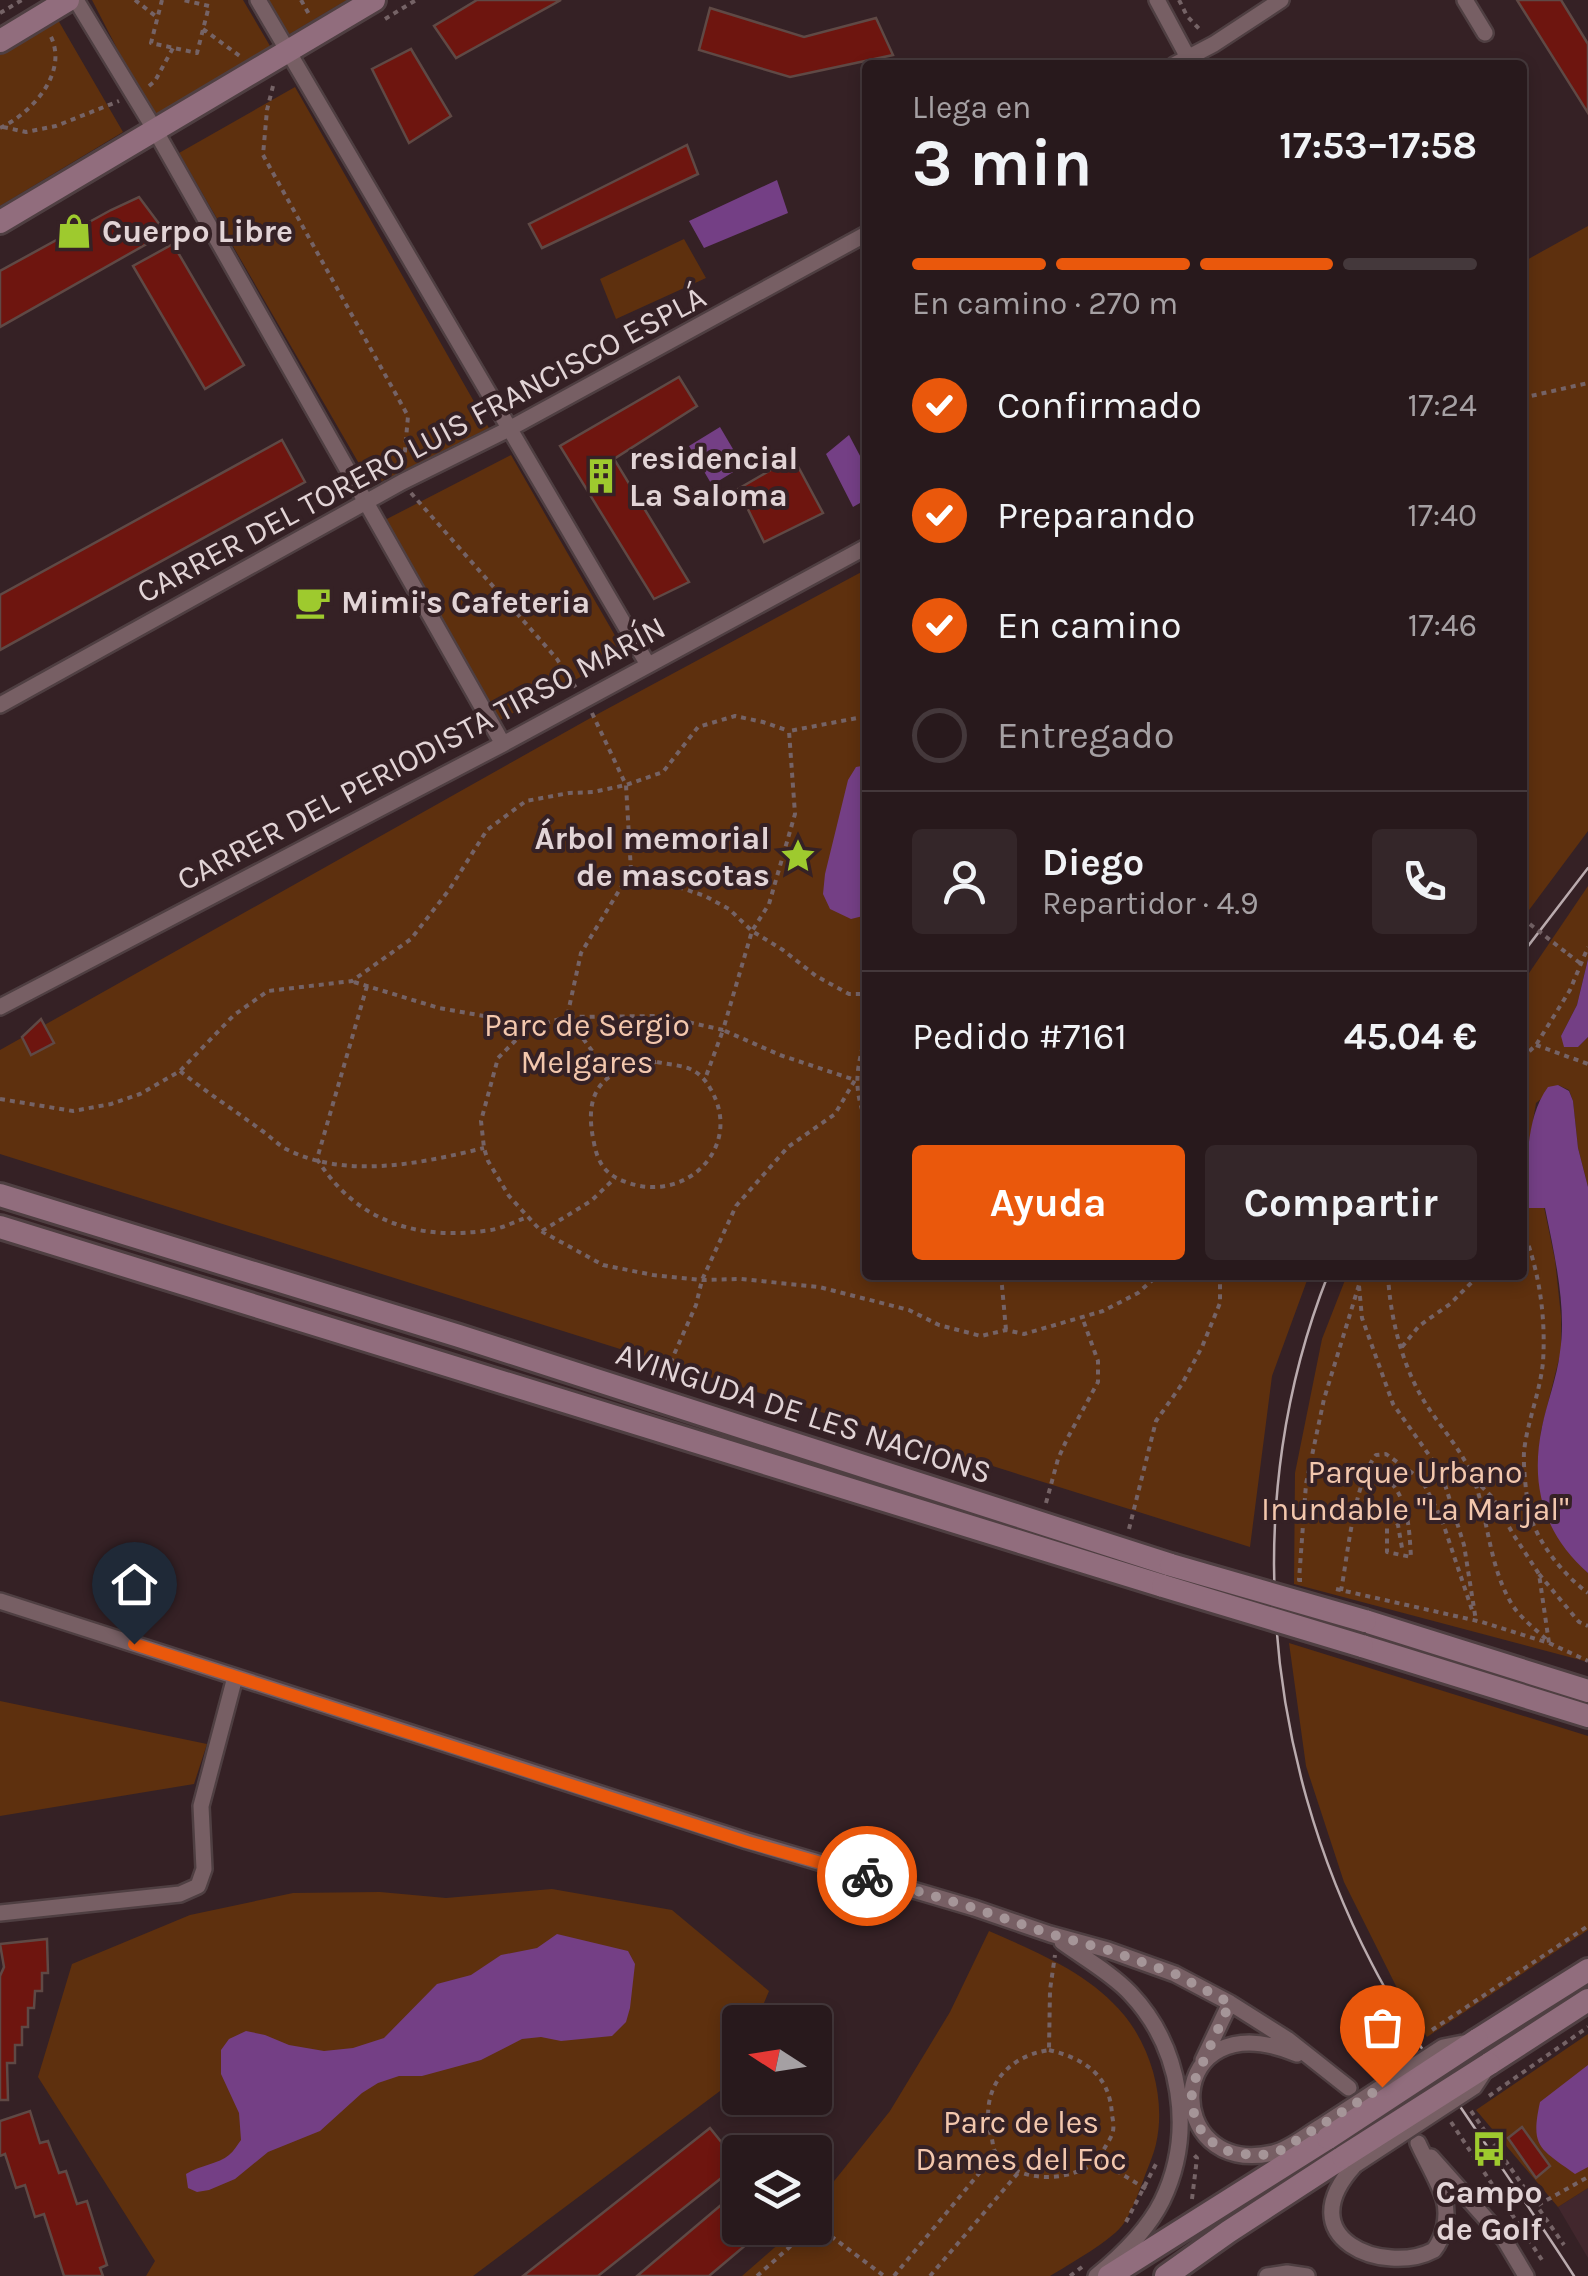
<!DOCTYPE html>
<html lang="es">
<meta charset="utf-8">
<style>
:root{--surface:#28191c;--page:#342629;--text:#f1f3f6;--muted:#a5a0a3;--line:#44383b;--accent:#ea580c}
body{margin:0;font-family:Karla,sans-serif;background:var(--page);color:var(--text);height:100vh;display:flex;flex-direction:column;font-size:38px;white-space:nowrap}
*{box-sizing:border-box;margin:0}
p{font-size:32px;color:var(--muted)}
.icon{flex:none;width:55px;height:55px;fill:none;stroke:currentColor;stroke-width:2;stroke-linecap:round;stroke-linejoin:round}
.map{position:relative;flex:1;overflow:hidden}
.side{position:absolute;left:862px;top:60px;width:665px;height:1220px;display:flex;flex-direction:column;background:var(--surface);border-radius:10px;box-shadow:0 5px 15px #0003,0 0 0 2px var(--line)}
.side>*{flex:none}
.needle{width:65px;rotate:282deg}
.buttons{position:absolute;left:722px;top:2005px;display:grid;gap:20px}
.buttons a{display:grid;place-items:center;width:110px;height:110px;border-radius:10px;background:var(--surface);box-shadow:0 5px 15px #0003,0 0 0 2px var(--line);font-size:50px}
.pin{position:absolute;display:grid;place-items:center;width:85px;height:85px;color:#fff;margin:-102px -42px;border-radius:50% 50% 50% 0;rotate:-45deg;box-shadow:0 0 10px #0007}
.pin .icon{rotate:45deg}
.courier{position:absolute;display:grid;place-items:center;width:100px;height:100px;margin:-50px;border:8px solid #ea580c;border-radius:50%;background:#fff;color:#222;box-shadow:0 2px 12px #0007}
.headline em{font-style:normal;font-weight:700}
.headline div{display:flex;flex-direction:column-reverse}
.headline{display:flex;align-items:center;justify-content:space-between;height:170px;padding:0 50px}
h1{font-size:65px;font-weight:700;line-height:75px}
.bar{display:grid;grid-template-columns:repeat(4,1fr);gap:15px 10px;align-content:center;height:120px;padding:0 50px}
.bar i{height:12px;border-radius:8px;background:var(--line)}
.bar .current{background:var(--accent)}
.bar p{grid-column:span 4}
.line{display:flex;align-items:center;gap:25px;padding:0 50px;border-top:2px solid var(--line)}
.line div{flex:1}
.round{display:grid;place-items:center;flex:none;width:105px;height:105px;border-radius:10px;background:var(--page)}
ol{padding:0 50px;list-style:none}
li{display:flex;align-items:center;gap:30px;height:110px}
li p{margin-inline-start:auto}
li .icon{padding:10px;border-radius:50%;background:var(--accent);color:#fff;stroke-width:4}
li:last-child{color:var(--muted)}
li i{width:55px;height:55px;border:5px solid var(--line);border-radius:50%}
.button{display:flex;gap:20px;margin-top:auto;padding:20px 50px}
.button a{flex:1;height:115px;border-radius:10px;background:var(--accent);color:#fff;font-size:40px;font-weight:700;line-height:115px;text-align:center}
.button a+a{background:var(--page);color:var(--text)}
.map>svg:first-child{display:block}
</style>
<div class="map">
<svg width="1588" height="2276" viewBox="0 0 1588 2276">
<rect width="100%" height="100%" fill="#352125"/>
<!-- built -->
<path fill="#42272d" d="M1588,2188v70l-30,-51z"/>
<!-- green -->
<path fill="#5e300e" d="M92,0h151l30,51 -116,67 -17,-25z
M268,0h79l-59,35z
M58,20l65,112 -123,74v-151z
M295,87l194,341 -117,58 -193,-333z
M1588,226v605l-65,87v-656z
M684,239l22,39 -90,41 -16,-40z
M511,455l114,198 -125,67 -117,-199z
M867,569l1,706h441l-37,101 -22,171 -1250,-393v-104l594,-334z
M1588,886v73l-11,46 -16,31 17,11 10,-10v150l-10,-39 -5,-47 -4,-11 -11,-5 -22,18 -6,36 -5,69 19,-1 11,53 6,56v35l-20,80 -3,35 29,82 21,25v89l-294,-78 1,-111 27,-134 25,-64h175l1,-293z
M1289,1643l299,93v194l-161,107 -28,-45 -55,-110 -38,-116z
M0,1701l207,43 -13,40 -194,32z
M552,1889l120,21 97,81 -13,31h-16v41l-8,19 -259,194h-327l9,-15 -117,-184 34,-113 118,-49 103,-22 87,-1 66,6z
M989,1931c47,21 101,42 135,84 28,34 42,86 32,129 -3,13 -9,25 -13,37 -5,13 -11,30 -19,42 -10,16 -56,42 -74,53h-308l55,-48h18v-23l75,-94 60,-99z
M1588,2034v154l-30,19 -82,-97z"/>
<!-- water -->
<path fill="#743f85" d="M777,180l11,33 -84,35 -15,-27z
M720,427l23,39 -31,19 -23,-39z
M849,435l18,34v30l-14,8 -27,-53z
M867,765v150l-16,4 -21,-10 -7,-15 2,-20 23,-94 8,-13z
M1588,959v78l-10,10h-14l-3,-11 16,-31z
M1558,1085l11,6 4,10 5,47 10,39v386c-45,-40 -58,-88 -46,-146 5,-25 15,-49 18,-75 7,-45 -6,-100 -15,-144h-20c3,-39 -1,-88 23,-121z
M557,1934l71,17 7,13 -5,44 -4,14 -14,14 -51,5 -20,-4 -19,2 -41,21 -59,16h-23l-21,7 -16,10 -42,38 -52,21 -33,27 -26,11 -12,2 -9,-4 -2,-14c14,-9 33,-10 43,-19 5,-4 8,-10 12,-15l-2,-27 -18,-39v-24l8,-11 17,-8 19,4 24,10 35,6 29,-3 31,-10 53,-54 34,-9 30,-20 36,-7z
M1588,2065v102l-13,7c-35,-26 -45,-26 -35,-72z"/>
<!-- building -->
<path fill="#6e150f" stroke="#5f4945" stroke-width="2.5" d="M477,0h84l-105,58 -22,-32z
M1517,0h44l27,44v69z
M710,8l94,29 72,-19 17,37 -103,22 -91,-27z
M411,49l40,67 -42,27 -37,-74z
M687,145l11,29 -156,74 -13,-24z
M139,197l27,36 -166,94v-56l111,-61z
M173,244l71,121 -39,24 -72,-123z
M679,377l18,29 -83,53 75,123 -35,17 -94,-153z
M282,440l23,42 -305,168v-55z
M793,457l30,56 -59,29 -26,-53z
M41,1019l13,24 -23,12 -9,-18z
M47,1939l1,34h-6v18h-7l-1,17h-6v19h-6v18h-7v18h-8l1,37h-8v-124l4,-9 -4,-23z
M30,2111l10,32 8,-2 11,32 7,-2 11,33 10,-3 20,64 -7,3 3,8h-39l-20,-62 -9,3 -10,-32 -9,3 -11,-34 -5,2v-35z
M1522,2127l28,39 -14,12 -28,-40z
M710,2128l29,36 -141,112h-75z
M740,2189v39h26l-57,48h-72z"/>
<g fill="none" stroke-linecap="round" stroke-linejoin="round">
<defs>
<path id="street" d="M76,0l79,130 348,614
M258,0l389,663
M1157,0l35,65
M1465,0l20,33
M1174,65l40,-21 67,-44
M0,705l402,-223 107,-53 359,-196
M0,1007l503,-263 365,-198
M0,1601l747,240 227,67 76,26 58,16 67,24 55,29 57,36 62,49
M0,1913l180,-19 18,-8 6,-17 -3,-63 34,-129
M1062,1942c22,16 49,31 68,51 52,55 65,140 32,208 -15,30 -40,54 -66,75
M1297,2054c-136,-56 -136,125 -24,99 17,-4 33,-18 47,-26
M1203,2060l27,-57
M1431,2157l73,82 22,37
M1355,2165c-68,74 30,111 79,85 10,-13 15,-34 10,-51 -6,-19 -18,-38 -26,-56
M1267,2276l20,-3 20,3"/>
<path id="secondary" d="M0,41l68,-41
M0,222l374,-222
M0,1195l459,141 712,229
M0,1227l1163,359
M1365,1621l223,70
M1362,1646l226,70
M1477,2040l111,-70
M1489,2064l99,-64
M1109,2276l219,-138
M1166,2276l62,-44 115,-75"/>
</defs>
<!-- street casing -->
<use href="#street" stroke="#4f3f42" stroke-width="20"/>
<!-- secondary casing -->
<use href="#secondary" stroke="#4f3f42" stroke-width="28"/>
<!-- path -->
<path stroke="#756366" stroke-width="4" stroke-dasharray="5 5" stroke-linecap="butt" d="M135,0l23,18
M162,0l-11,43 46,10 12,-47 -26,-6
M301,0l9,16
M1179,0l8,16 15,16
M0,13l22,-13
M385,19l31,-19
M203,29l38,28
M149,86l6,-5 18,-33
M273,86l-6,24 -4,45 145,261 -4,46
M3,127l23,5 30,-6 63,-25
M0,128c32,-15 71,-57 49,-95
M1522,398l66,-15
M411,493l146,166 19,29
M1522,590l3,31 -3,66
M592,713l34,72 5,86 -50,82 -14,64 94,-1 62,14 29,-99 17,-27 26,-90 -6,-83 79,-15
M631,871l74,25 24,13 23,22 31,19 33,26 33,18h19
M1568,954l12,9
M354,982l85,26 45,8 44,12
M367,986l-50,173c40,64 102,82 174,71 12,-2 25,-9 37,-13
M868,1027c-11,41 -17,58 0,99
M1536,1045l52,19
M1522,1058l14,-13 34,-55 18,-43
M657,1062c10,2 21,3 31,6 10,4 17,11 22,20 35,58 -24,117 -84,94 -20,-7 -28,-18 -32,-39 -12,-55 11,-75 63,-81z
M180,1071c26,21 54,39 81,59 9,6 16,14 25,19 61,31 136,14 198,-1
M610,1075l-43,-58 -39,11 -30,30 -17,63 3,27 4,13 21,35 32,35 62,34 50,10 49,5 39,-1 78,8 90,23 30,15 42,11 25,-6 18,4 79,-23 35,-18 20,-18
M0,1099l73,12 38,-7 29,-10 40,-23 54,-56 34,-24 84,-10 59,-42 38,-49 38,-60 39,-29 43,-8 24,-1 33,-7 37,-13 35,-45 37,-11 28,6 26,9
M1522,1227c17,43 24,88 21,135 -3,31 -16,60 -19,90 -1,14 3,57 8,69 10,27 33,55 56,72
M542,1231l49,-30 24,-23
M1001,1275l5,55
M1388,1275c2,42 14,90 36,126 16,26 39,50 50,79 15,41 15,88 39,126 8,12 22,23 33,33
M1359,1286l3,32 31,86 48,68 23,73 12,76
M1402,1347l17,-21 31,-22 29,-29
M677,1383l-13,-6 32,-72 6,-25 34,-74 52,-59 47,-33 20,-34 -75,-25 -57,-25 -18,49
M1474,1479l19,19 20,36 26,40 10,69
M1046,1503l12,-44 9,-20 31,-57v-21l-16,-44
M1356,1519c8,-15 15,-34 31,-41 22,22 22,50 24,79l-24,-5v-35h6l5,8 4,23
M1129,1529l27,-108 26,-37 20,-37 18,-44v-28
M1539,1574l40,48 9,4
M1302,1580h-3l7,-96 18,-85 38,-124
M1336,1589l146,33 67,21 39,18
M1341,1591c7,-38 13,-108 35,-136l10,-1 36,26 20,40 30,90
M1432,2030l156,-104
M1049,2050c36,9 61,25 63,65 1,5 2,11 1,16 -1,6 -7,14 -10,20 -6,13 -17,18 -30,22 -25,8 -61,5 -77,-20 -3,-4 -3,-9 -4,-14 -14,-46 11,-82 57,-89l1,-60 5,-35
M1489,2096l99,-69
M1471,2111l93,134
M1451,2122l91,138
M1099,2160l47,29
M1192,2199l5,-41 -3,-3
M1538,2205l50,-28
M1126,2222l30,-58
M815,2224l69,52
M757,2276l54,-48
M894,2276l102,-123
M930,2276l88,-103
M1070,2276l12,-9"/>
<!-- street -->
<use href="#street" stroke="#775f64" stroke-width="15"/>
<!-- secondary -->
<use href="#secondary" stroke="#916d7d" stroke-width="22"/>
<!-- tram -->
<path stroke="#baabae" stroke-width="2.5" d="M1522,954l66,-86
M1328,1275c-88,222 -65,479 44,689 22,43 49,83 75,123 42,63 86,125 127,189"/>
<defs>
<path id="street-bridge" d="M1320,2127l123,-80 20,-4
M1355,2165l119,-78 10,-15"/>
<path id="secondary-bridge" d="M1171,1565l194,56
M1163,1586l199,60
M1328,2138l149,-98
M1343,2157l146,-93"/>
</defs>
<!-- street-bridge casing -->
<use href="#street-bridge" stroke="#4f3f42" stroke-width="20" stroke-linecap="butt"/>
<!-- secondary-bridge casing -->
<use href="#secondary-bridge" stroke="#4f3f42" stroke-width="28" stroke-linecap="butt"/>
<!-- path-bridge -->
<path stroke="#756366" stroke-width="4" stroke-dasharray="5 5" stroke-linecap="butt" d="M1522,918l46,36"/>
<!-- street-bridge -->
<use href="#street-bridge" stroke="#775f64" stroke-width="15"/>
<!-- secondary-bridge -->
<use href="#secondary-bridge" stroke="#916d7d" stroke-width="22"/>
</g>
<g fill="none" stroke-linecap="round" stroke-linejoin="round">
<!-- done -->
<path stroke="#a59598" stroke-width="10" stroke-dasharray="0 18" d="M867,1876l107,32 76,26 58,16 67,24 55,29 -37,81 -2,19 5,17 8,16 19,14 33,6 22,-4 104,-65"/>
<!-- route -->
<path stroke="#ea580c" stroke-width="12" d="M134,1644l613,198 120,34"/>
</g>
<!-- icons -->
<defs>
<symbol id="shop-bare" viewBox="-9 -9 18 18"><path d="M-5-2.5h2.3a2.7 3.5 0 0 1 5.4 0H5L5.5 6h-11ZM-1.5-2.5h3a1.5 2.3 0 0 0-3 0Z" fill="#9eca2e" stroke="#352125" stroke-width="2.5" paint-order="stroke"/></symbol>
<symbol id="building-bare" viewBox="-9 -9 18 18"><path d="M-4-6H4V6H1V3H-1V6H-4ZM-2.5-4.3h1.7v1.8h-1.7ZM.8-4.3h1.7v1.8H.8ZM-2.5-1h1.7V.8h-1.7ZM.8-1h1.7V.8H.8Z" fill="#9eca2e" stroke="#352125" stroke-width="2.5" paint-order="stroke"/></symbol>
<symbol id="cafe-bare" viewBox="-9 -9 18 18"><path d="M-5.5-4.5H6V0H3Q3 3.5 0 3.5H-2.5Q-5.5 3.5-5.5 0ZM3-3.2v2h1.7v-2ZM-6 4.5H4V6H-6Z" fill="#9eca2e" stroke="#352125" stroke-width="2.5" paint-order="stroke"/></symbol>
<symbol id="sight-bare" viewBox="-9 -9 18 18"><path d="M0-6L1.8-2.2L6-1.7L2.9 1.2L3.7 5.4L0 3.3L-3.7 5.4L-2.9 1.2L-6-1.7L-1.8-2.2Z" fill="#9eca2e" stroke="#352125" stroke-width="2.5" paint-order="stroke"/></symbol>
<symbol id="bus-bare" viewBox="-9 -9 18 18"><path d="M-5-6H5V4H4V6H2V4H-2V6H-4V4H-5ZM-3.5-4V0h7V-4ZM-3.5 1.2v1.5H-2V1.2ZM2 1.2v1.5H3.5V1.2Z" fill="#9eca2e" stroke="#352125" stroke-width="2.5" paint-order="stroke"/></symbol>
</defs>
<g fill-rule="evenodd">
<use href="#shop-bare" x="49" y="206" width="50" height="50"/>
<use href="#building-bare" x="576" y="451" width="50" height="50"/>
<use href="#cafe-bare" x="288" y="577" width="50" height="50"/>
<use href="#sight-bare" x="773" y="831" width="50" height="50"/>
<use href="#bus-bare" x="1464" y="2124" width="50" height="50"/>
</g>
<g text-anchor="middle" stroke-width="8" stroke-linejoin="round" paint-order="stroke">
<!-- poi labels -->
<g font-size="32" font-weight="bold" fill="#e2d4d6" stroke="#352125" text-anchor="start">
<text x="102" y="242">Cuerpo Libre</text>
<text x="629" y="469">residencial<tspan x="629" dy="37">La Saloma</tspan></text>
<text x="341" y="613">Mimi's Cafeteria</text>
<text x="770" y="849" text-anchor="end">Árbol memorial<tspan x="770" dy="37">de mascotas</tspan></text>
<text x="1489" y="2203" text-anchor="middle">Campo<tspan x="1489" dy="37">de Golf</tspan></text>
</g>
<!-- street labels -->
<g font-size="32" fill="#e2d4d6" stroke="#352125">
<text transform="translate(421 444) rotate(-28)" y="11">CARRER DEL TORERO LUIS FRANCISCO ESPLÁ</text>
<text transform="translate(421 753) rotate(-28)" y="11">CARRER DEL PERIODISTA TIRSO MARÍN</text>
<text transform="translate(804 1413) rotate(18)" y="11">AVINGUDA DE LES NACIONS</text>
</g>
<!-- park labels -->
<g font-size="32" fill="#f3c7ad" stroke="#352125">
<text x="587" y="1036">Parc de Sergio<tspan x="587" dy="37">Melgares</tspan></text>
<text x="1415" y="1483">Parque Urbano<tspan x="1415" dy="37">Inundable "La Marjal"</tspan></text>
<text x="1021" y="2133">Parc de les<tspan x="1021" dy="37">Dames del Foc</tspan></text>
</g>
</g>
</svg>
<div class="buttons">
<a><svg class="needle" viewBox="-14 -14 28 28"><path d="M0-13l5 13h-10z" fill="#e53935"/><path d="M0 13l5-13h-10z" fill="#a5a0a3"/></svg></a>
<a><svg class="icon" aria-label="layers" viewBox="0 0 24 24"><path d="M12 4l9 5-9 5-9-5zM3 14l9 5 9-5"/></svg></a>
</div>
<div class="pin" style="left:1382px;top:2087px;background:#ea580c"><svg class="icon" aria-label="bag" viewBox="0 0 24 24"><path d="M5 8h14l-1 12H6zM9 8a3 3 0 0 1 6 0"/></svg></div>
<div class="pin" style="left:134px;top:1644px;background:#1f2937"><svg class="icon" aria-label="home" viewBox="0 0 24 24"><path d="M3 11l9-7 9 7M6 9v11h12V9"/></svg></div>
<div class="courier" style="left:867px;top:1876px"><svg class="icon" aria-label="bike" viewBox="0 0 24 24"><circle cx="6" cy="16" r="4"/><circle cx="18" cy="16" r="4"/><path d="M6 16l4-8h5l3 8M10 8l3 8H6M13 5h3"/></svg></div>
<section class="side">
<div class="headline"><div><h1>3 min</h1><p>Llega en</p></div><em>17:53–17:58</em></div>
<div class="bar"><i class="current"></i><i class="current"></i><i class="current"></i><i></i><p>En camino · 270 m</p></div>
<ol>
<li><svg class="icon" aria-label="check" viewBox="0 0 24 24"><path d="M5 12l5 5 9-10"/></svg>Confirmado<p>17:24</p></li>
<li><svg class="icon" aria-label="check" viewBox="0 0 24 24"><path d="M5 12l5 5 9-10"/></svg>Preparando<p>17:40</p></li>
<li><svg class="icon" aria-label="check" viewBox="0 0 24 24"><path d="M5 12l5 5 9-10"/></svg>En camino<p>17:46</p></li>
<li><i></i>Entregado</li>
</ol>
<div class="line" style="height:180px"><a class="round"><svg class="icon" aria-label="person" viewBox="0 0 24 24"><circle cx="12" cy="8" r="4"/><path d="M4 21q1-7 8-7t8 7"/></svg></a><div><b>Diego</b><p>Repartidor · 4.9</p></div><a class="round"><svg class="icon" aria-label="phone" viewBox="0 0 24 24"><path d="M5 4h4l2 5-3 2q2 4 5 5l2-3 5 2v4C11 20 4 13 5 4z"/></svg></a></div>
<div class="line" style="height:130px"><div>Pedido #7161</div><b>45.04 €</b></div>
<div class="button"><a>Ayuda</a><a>Compartir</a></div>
</section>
</div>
